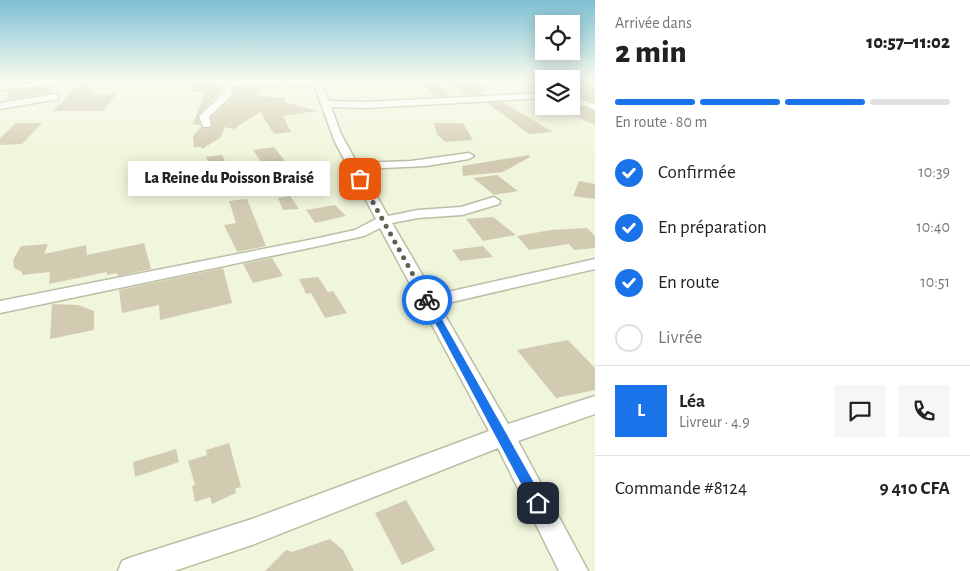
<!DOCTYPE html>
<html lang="fr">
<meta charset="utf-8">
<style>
:root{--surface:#fff;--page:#f6f6f6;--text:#222;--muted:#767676;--line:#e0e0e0;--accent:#1a73e8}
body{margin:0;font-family:"Alegreya Sans",sans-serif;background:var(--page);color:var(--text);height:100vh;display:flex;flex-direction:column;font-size:19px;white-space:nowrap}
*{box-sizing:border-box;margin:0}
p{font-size:16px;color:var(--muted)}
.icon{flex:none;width:28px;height:28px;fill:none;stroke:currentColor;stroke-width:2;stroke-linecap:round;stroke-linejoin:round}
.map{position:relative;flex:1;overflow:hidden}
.details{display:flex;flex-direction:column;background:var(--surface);width:375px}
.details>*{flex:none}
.tools{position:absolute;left:535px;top:15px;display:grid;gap:10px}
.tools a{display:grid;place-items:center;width:45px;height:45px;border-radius:0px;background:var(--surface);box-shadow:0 2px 12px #0003;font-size:25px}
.pin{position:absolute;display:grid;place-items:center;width:42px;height:42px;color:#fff;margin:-21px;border-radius:10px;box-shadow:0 2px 8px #0006}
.courier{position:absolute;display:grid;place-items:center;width:50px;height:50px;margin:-25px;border:4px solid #1a73e8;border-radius:50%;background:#fff;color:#222;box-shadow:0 1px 6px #0007}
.bubble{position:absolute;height:35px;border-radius:0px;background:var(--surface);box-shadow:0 2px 12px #0003;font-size:16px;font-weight:800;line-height:35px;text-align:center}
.summary em{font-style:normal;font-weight:800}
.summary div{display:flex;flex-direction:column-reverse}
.summary{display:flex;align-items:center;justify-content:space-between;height:85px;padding:0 20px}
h1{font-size:32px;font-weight:800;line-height:38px}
.bar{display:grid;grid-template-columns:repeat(4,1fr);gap:8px 5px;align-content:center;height:60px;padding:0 20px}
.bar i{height:6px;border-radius:4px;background:var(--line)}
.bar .selected{background:var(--accent)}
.bar p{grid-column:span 4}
.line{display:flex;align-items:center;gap:12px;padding:0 20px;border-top:1px solid var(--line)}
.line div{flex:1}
.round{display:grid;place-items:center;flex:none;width:52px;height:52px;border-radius:0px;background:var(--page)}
ol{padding:0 20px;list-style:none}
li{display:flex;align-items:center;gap:15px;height:55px}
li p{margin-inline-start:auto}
li .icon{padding:5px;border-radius:50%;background:var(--accent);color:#fff;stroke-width:4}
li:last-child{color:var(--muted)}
li i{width:28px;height:28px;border:2px solid var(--line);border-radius:50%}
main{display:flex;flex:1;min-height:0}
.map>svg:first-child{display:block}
</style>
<main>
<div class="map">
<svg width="595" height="571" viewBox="0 0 595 571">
<rect width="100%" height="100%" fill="#f0f6db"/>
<!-- building -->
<path fill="#d3cbb1" d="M199,80h15v6l9,3 -25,26 2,10 -7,-1 12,-32h-13z
M471,80l6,4h8l-5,10 -13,1 -22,-14z
M441,81l8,15 -13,1 -15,-15z
M595,83v19l-24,-8v-2z
M87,85l5,9h25l-14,17h-50l25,-25z
M50,87l1,5 -44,8 2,-9z
M234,88h18l-1,2 9,1 -4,5 30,2 -2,4 33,9 -34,5 8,16 -17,2 -14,-22 -26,17 -9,-2 -5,11 -18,11 -1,-2h-7l-1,-11 8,-9 2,2h6l3,-3 -1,-8 22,-22z
M502,102l51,30 -24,2 -42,-31z
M571,103l24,9v13l-41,-18 17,-1z
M16,123h26l-20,21 -22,1v-7z
M434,123h29l10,17 -28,2 -8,-8z
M274,147l11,14 8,10 -24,3 -16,-24z
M222,155l6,12 -15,3 -7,-13z
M529,155l1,2 -27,15 -40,4 -1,-10z
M497,175l21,16 -24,4 -21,-17z
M579,181l16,3v15l-22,-3z
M290,196l9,13 -16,1 -5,-12z
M247,199l19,47 -29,6 -13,-27 12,-2 -7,-22z
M335,205l11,11 -31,7 -9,-13z
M493,217l23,18 -33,6 -17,-22z
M587,228l8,8v12l-21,2 -5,-6 -40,6 -12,-14 34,-6z
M144,243l7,26 -33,7 -1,-3 -10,2v-3l-58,12 1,-12 -28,3v-3l-8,-4 -1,-8 8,-14 27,-2 -4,10 42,-9 1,10z
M483,246l10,11 -33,4 -8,-11z
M272,258l11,18 -30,7 -10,-19z
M223,268l9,35 -72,17 -1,-15 -37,8 -3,-23z
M318,277l10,15 5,-1 14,22 -22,5 -14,-25 -5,1 -7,-15z
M52,304l26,1 16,6v19l-44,9z
M568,340l27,28v22l-39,8 -39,-48z
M229,443l12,44 -6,2 1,4 -24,11 -2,-7 -15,5 -3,-16 3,-1 -7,-24 19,-6 -1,-5z
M176,449l3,13 -44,15 -2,-15z
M406,500l29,50 -33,15 -27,-52z
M330,539l13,11 11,21h-89l21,-21 6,2z"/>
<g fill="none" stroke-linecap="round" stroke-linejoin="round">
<defs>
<path id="minor" d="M54,80h25l-4,2 -75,8v-4z
M216,80l60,2 134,-2 -4,2 -84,3 7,16 37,1 178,-9v5l-178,10 -35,-1 10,27 16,29 54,-2 58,-8 5,3 -5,3 -43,7 -65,3 27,47 30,-6 43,-3 33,-10 6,4 -1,3 -37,11 -44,3 -26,5 42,72 161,-36v10l-156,36 69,119 87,-28v18l-77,27 70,130h-29l-61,-123 -246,97 -78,26h-56l4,-10 10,-4 120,-38 237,-88 -109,-203 -16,8 -50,11 -314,66v-12l314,-62 41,-9 21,-11 -41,-77 -21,-57 -82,1v9l-23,22 2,8 -2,2h-6l-4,-11 26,-24v-4l-9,-3z
M517,80h11l16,5v5z
M584,80h11l-24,10v-5z
M55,94l3,1v4l-58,10v-6z
M571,96l24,8v6l-24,-9z"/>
</defs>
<!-- minor casing -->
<use href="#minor" stroke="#b9bea5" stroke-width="3"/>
<!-- minor -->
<use href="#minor" fill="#fff" fill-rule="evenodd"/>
</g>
<!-- sky -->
<linearGradient id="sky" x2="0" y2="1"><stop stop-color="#7ec0d3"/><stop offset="0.5" stop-color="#f8fbef"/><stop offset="1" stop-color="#f8fbef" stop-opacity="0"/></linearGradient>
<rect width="595" height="160" fill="url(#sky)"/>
<!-- route -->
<path fill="#1a73e8" d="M427,297l4,3 112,199 2,4 -2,5 -5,2 -4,-2 -111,-208z"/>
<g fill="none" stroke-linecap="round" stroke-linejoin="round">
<!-- done -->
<path stroke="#5e6252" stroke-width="5" stroke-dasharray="0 9" d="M360,179l67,121"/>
</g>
</svg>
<div class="tools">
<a><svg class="icon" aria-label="locate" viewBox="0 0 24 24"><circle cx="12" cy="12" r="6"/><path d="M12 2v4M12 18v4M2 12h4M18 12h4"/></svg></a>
<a><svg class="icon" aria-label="layers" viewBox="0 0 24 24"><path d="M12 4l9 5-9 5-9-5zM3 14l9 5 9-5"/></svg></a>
</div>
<div class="pin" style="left:360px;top:179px;background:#ea580c"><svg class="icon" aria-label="bag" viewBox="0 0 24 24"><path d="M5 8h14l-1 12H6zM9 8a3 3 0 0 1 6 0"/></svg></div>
<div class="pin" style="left:538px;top:503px;background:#1f2937"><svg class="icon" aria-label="home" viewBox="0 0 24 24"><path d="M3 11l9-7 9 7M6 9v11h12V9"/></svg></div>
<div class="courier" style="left:427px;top:300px"><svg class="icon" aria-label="bike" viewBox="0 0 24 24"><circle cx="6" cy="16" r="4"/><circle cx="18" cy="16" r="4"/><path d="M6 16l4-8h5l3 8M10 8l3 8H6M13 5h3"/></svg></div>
<div class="bubble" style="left:128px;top:161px;width:202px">La Reine du Poisson Braisé</div>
</div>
<section class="details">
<div class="summary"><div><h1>2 min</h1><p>Arrivée dans</p></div><em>10:57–11:02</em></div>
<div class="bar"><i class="selected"></i><i class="selected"></i><i class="selected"></i><i></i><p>En route · 80 m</p></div>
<ol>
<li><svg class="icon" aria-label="check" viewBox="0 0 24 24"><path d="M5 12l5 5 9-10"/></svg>Confirmée<p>10:39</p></li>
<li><svg class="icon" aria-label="check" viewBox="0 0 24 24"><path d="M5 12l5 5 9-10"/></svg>En préparation<p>10:40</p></li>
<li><svg class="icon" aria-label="check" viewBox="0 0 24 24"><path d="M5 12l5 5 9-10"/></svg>En route<p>10:51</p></li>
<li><i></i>Livrée</li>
</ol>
<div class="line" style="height:90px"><b class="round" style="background:var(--accent);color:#fff">L</b><div><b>Léa</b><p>Livreur · 4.9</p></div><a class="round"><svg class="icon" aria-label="chat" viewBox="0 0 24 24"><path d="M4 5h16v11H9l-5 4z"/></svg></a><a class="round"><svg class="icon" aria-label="phone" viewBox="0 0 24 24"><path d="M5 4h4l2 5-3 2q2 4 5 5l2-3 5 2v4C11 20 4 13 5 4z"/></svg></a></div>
<div class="line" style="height:65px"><div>Commande #8124</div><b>9 410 CFA</b></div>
</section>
</main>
